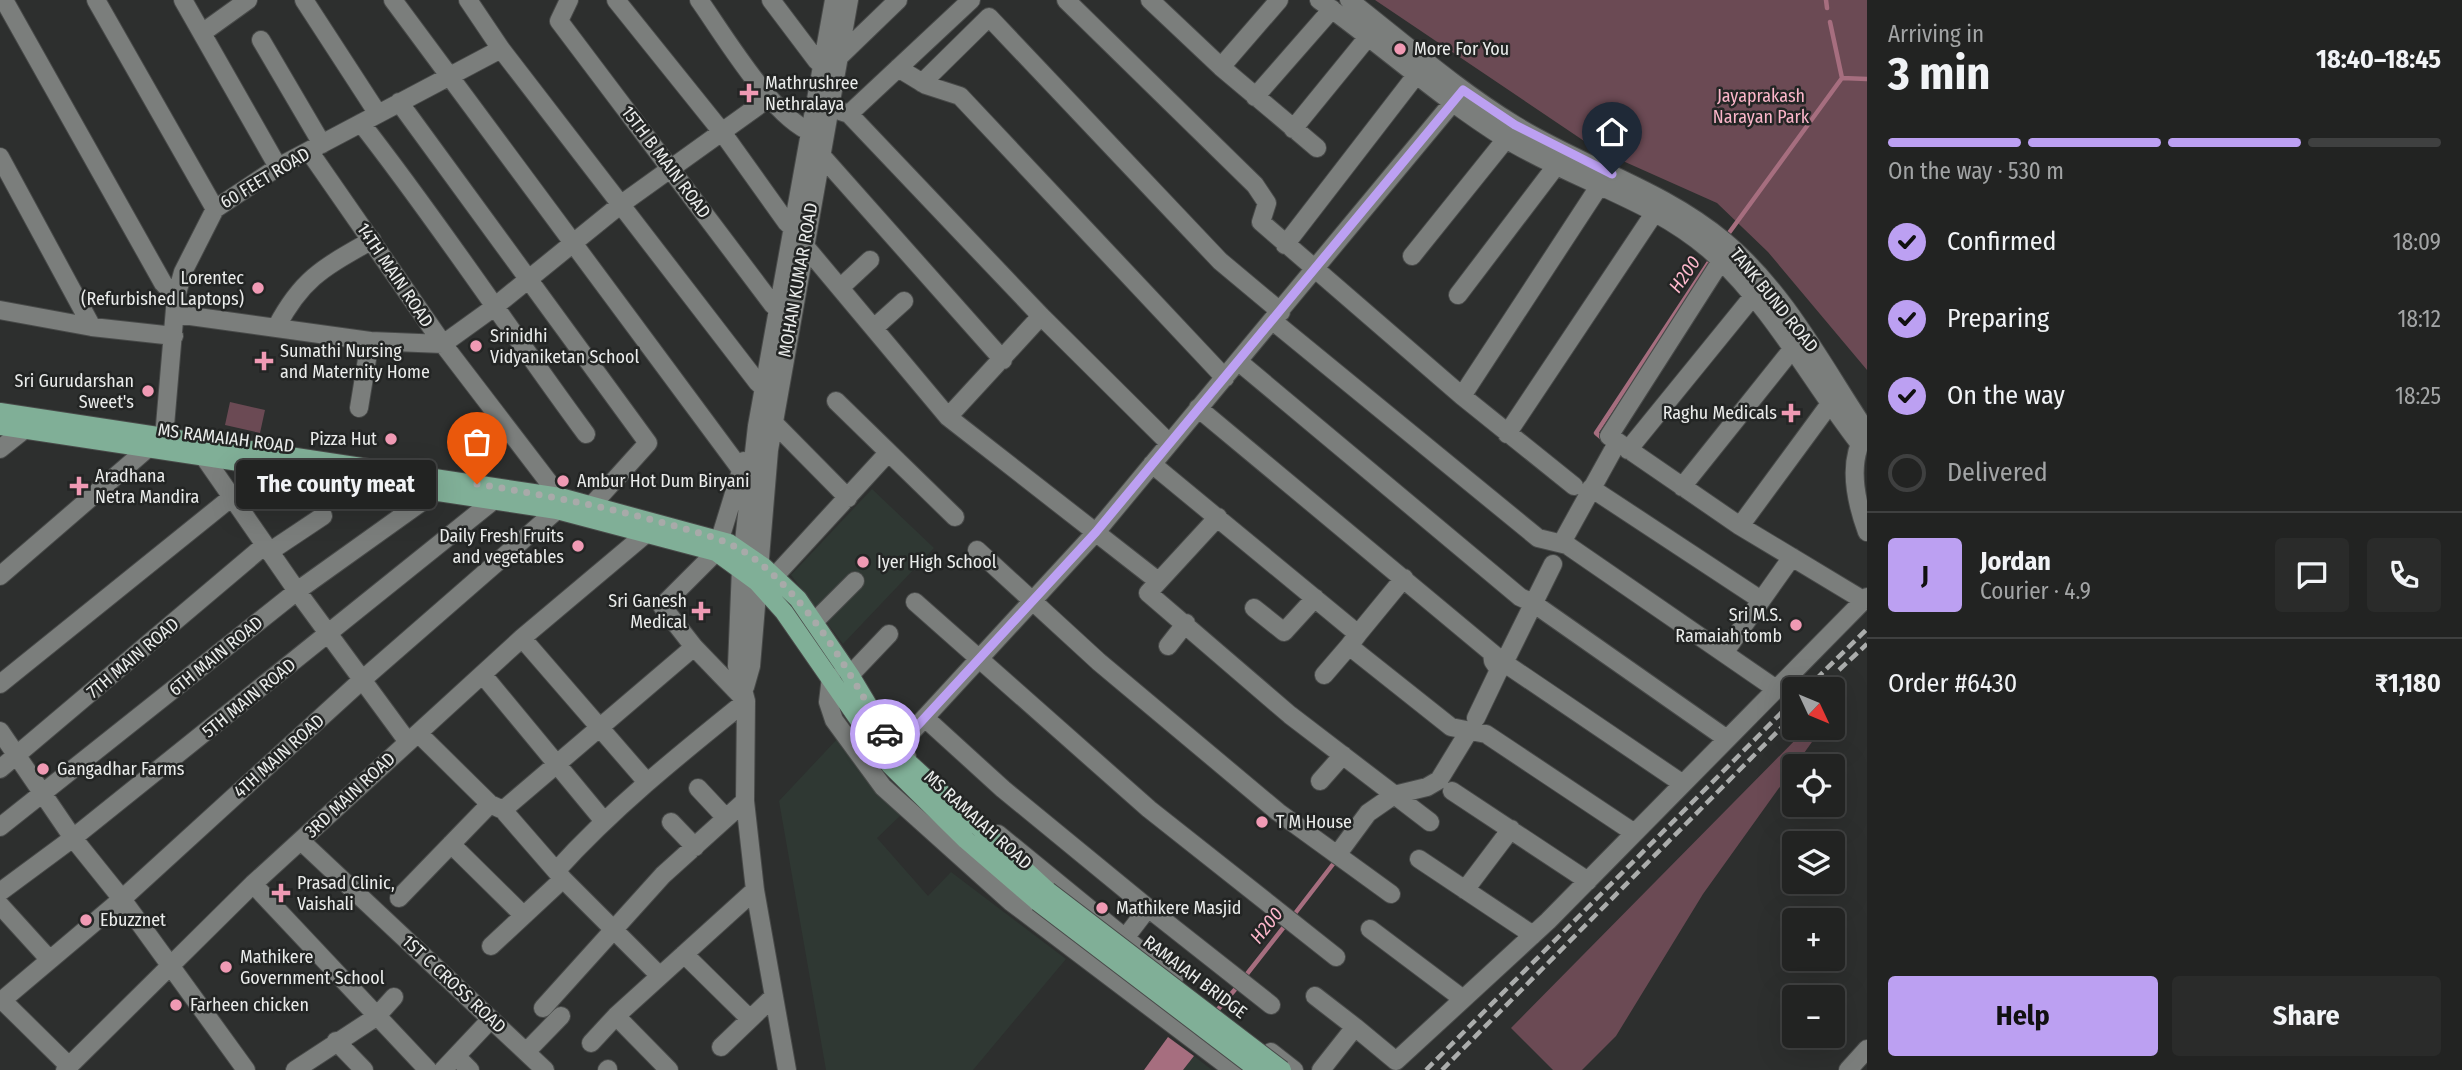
<!DOCTYPE html>
<meta charset="utf-8">
<style>
:root{--surface:#222322;--page:#2a2b2a;--text:#f1f3f6;--muted:#a2a4a5;--line:#3f4040;--accent:#bca0f2}
body{margin:0;font-family:"Fira Sans Condensed",sans-serif;background:var(--page);color:var(--text);height:100vh;display:flex;flex-direction:column;font-size:26px;white-space:nowrap}
*{box-sizing:border-box;margin:0}
p{font-size:23px;color:var(--muted)}
.icon{flex:none;width:38px;height:38px;fill:none;stroke:currentColor;stroke-width:2;stroke-linecap:round;stroke-linejoin:round}
.map{position:relative;flex:1;overflow:hidden}
.details{display:flex;flex-direction:column;background:var(--surface);width:595px}
.details>*{flex:none}
.needle{width:46px;rotate:134deg}
.fabs{position:absolute;left:1782px;top:677px;display:grid;gap:14px}
.fabs a{display:grid;place-items:center;width:63px;height:63px;border-radius:7px;background:var(--surface);box-shadow:0 7px 28px #0002,0 0 0 2px var(--line);font-size:35px}
.pin{position:absolute;display:grid;place-items:center;width:60px;height:60px;color:#fff;margin:-72px -30px;border-radius:50% 50% 50% 0;rotate:-45deg;box-shadow:0 0 7px #0007}
.pin .icon{rotate:45deg}
.courier{position:absolute;display:grid;place-items:center;width:70px;height:70px;margin:-35px;border:5px solid #bca0f2;border-radius:50%;background:#fff;color:#222;box-shadow:0 2px 9px #0007}
.bubble{position:absolute;height:49px;border-radius:7px;background:var(--surface);box-shadow:0 7px 28px #0002,0 0 0 2px var(--line);font-size:23px;font-weight:700;line-height:49px;text-align:center}
.summary em{font-style:normal;font-weight:700}
.summary div{display:flex;flex-direction:column-reverse}
.summary{display:flex;align-items:center;justify-content:space-between;height:119px;padding:0 21px}
h1{font-size:46px;font-weight:700;line-height:52px}
.bar{display:grid;grid-template-columns:repeat(4,1fr);gap:10px 7px;align-content:center;height:84px;padding:0 21px}
.bar i{height:9px;border-radius:5px;background:var(--line)}
.bar .on{background:var(--accent)}
.bar p{grid-column:span 4}
.line{display:flex;align-items:center;gap:18px;padding:0 21px;border-top:2px solid var(--line)}
.line div{flex:1}
.round{display:grid;place-items:center;flex:none;width:74px;height:74px;border-radius:7px;background:var(--page)}
ol{padding:0 21px;list-style:none}
li{display:flex;align-items:center;gap:21px;height:77px}
li p{margin-inline-start:auto}
li .icon{padding:7px;border-radius:50%;background:var(--accent);color:#111;stroke-width:4}
li:last-child{color:var(--muted)}
li i{width:38px;height:38px;border:4px solid var(--line);border-radius:50%}
.primary-button{display:flex;gap:14px;margin-top:auto;padding:14px 21px}
.primary-button a{flex:1;height:80px;border-radius:7px;background:var(--accent);color:#111;font-size:28px;font-weight:700;line-height:80px;text-align:center}
.primary-button a+a{background:var(--page);color:var(--text)}
main{display:flex;flex:1;min-height:0}
.map>svg:first-child{display:block}
</style>
<main>
<div class="map">
<svg width="1867" height="1070" viewBox="0 0 1867 1070">
<rect width="100%" height="100%" fill="#2d2f2e"/>
<!-- built -->
<path fill="#2f3833" d="M872,489l62,59 -91,96 -52,-69z
M840,736l62,78 -25,24 51,58 23,-24 115,87 -93,111h-147l-47,-269z
M1194,1056l18,14h-29z"/>
<!-- green -->
<path fill="#6b4a54" d="M1375,0h492v370l-99,-118 -51,-49 -121,-54z
M230,402l35,8 -5,23 -35,-8z
M1807,728h15l-119,166 -87,142 -34,34h-29l-42,-42z"/>
<!-- water -->
<path fill="#a66e7f" d="M1168,1037l26,19 -11,14h-39z"/>
<g fill="none" stroke-linecap="round" stroke-linejoin="round">
<!-- stream -->
<path stroke="#a66e7f" stroke-width="4.5" d="M1826,0l1,8
M1842,78l25,1
M1726,237l116,-159 -12,-56
M1603,439l-7,-6 115,-174
M1293,916l44,-57
M1243,979l44,-56
M1214,1014l24,-28"/>
<defs>
<path id="minor" d="M4,0l159,283 13,14
M96,0l119,209
M183,0l95,167
M304,0l74,114
M393,0l349,471
M468,0l33,49 257,334
M569,0l-10,21 214,284
M616,0l106,132 65,91
M699,0c25,35 78,125 118,134
M771,0l46,61
M1066,0l189,185 12,18 -6,19 201,174 112,90
M1150,0l71,67 96,81
M1319,0c63,45 121,98 187,139 68,42 149,61 208,115 60,56 96,126 145,189
M1349,0c54,42 107,89 166,125 68,42 147,64 209,116 61,50 100,127 143,191
M202,33l46,-33
M261,40l61,104
M840,56l58,-56
M1221,67l58,-67
M898,68l28,17 34,11 265,282
M922,83l67,-66 231,244 61,51
M1255,97l77,-88
M399,102l249,341 -56,62
M840,111l9,3 122,-114
M849,114l192,202 128,127
M361,123c79,101 149,208 225,311
M1293,129l75,-92
M309,151l134,193 117,153
M820,154l183,206
M0,157l92,170
M804,245l144,172 210,164
M1285,245l132,-171
M1412,256l94,-117
M1721,261l-112,175 131,90 123,74
M840,288l30,-28
M1458,295l98,-129
M0,310l92,17 82,9
M176,314l194,27 73,3 50,-36 127,-103 149,-107
M1273,321l265,217 29,7 209,144
M277,326c26,-49 48,-59 95,-86
M874,328l30,-27
M1239,362l281,235 13,6 194,136
M1462,396l138,-211
M836,401l119,116
M359,408l11,-67
M1198,408l305,254 180,122
M948,417l93,-101
M774,423l74,75
M1507,434l148,-222
M1865,434c-18,28 -9,68 2,98
M0,449l24,-19
M163,449l13,-152 7,-25 32,-63 63,-42 223,-118
M1628,450l126,-155
M202,454l95,137 111,151
M1152,464l206,170 -9,12 102,81 35,7 147,98
M1682,487l112,-140
M1591,488l170,112
M1218,517l-70,76 142,122 140,107
M1740,526l89,-121
M1565,537l52,-94
M977,550l122,112 179,150 113,82
M269,552l54,-36
M0,576l147,-127
M769,591l5,-14 113,-123
M915,602l234,207 187,148
M1254,608l30,24 31,-34
M815,621l40,-40
M1358,634l46,-56
M522,638l124,143
M1168,646l18,-23
M694,647l-32,-41 54,-54 28,-91
M1724,653l68,-96
M1508,655l45,-91
M483,675l120,145
M850,675l39,-41
M1324,675l25,-29
M831,677l-3,25 6,18 49,67 128,115 222,168
M0,684l232,-187
M745,687l6,-21 18,-216 80,-450
M925,718l78,71 145,119 -23,30
M1476,718l23,-48 -6,-9 -1,-8
M0,731l73,107 49,61 124,171
M418,733l72,71 13,6 60,69 97,97
M907,757l-12,-7 201,-218 367,-442
M0,769l265,-224
M1320,781l23,-26
M698,788l28,30
M1452,791l136,90
M503,810l191,-163 52,54c-67,54 -132,106 -190,170
M671,822l24,25
M0,827l297,-236 140,-100
M998,834l176,144
M301,841l244,229
M451,844l72,71
M1337,855l31,-42 26,-18 33,-8 12,-7 30,-49
M1419,859l114,76
M253,884l175,186
M1465,890l46,-61
M0,892l73,-54 421,-338
M399,898l91,-94
M0,905l49,54
M1148,908l123,97
M1370,929l93,70
M491,946l72,-67
M684,954l66,65
M1315,996l40,31
M2,1000l67,66
M0,1002l122,-103 240,-219 195,-170
M543,1008l120,-133 82,-74
M616,1016l53,54
M336,1041l28,29
M591,1043l25,-27 139,-126
M721,1047l51,-49
M526,1052l35,-36
M1271,1052l23,18
M456,1056l14,14
M65,1070l188,-186 269,-246 126,-106
M295,1070l81,-53 18,-20
M443,1070l48,-51
M607,1070l1,-1
M787,1070l-32,-180 -10,-89 1,-100 -9,-35 4,-98 16,-142 77,-426
M1321,1070l34,-43 41,34 152,-140 319,-324
M1848,1070l19,-21"/>
<path id="major" d="M0,412l560,85 169,46 35,24 34,32 52,76 45,75 153,141
M0,426l557,84 159,42 41,30 27,30 106,153 76,75 72,62"/>
</defs>
<!-- minor casing -->
<use href="#minor" stroke="#484a49" stroke-width="20"/>
<!-- major casing -->
<use href="#major" stroke="#484a49" stroke-width="20"/>
<!-- minor -->
<use href="#minor" stroke="#7b7e7c" stroke-width="18"/>
<!-- major -->
<use href="#major" stroke="#80af97" stroke-width="18"/>
<!-- rail -->
<path stroke="#abadac" stroke-width="4.5" stroke-dasharray="10 5" stroke-linecap="butt" d="M1839,670l28,-26
M1805,690l62,-61
M1426,1070l368,-370
M1442,1070l344,-347"/>
<defs>
<path id="major-bridge" d="M1048,891l234,179
M1038,902l220,168"/>
</defs>
<!-- major-bridge casing -->
<use href="#major-bridge" stroke="#484a49" stroke-width="20" stroke-linecap="butt"/>
<!-- major-bridge -->
<use href="#major-bridge" stroke="#80af97" stroke-width="18"/>
</g>
<g fill="none" stroke-linecap="round" stroke-linejoin="round">
<!-- done -->
<path stroke="#a8aaa9" stroke-width="7" stroke-dasharray="0 12.6" d="M477,484c63,10 125,22 187,39 31,9 62,15 88,34 60,45 96,114 133,177"/>
<!-- route -->
<path stroke="#bca0f2" stroke-width="9" d="M885,734l10,16 201,-218 367,-442 52,35 97,49"/>
</g>
<!-- markers -->
<g fill="#f09ab4" stroke="#232524" stroke-width="2.5">
<circle cx="1400" cy="49" r="7"/>
<path d="M745.5 82.5h7v7h7v7h-7v7h-7v-7h-7v-7h7z"/>
<circle cx="258" cy="288" r="7"/>
<circle cx="476" cy="346" r="7"/>
<path d="M260.5 350.5h7v7h7v7h-7v7h-7v-7h-7v-7h7z"/>
<circle cx="148" cy="391" r="7"/>
<path d="M1787.5 402.5h7v7h7v7h-7v7h-7v-7h-7v-7h7z"/>
<circle cx="391" cy="439" r="7"/>
<circle cx="563" cy="481" r="7"/>
<path d="M75.5 475.5h7v7h7v7h-7v7h-7v-7h-7v-7h7z"/>
<circle cx="578" cy="546" r="7"/>
<circle cx="863" cy="562" r="7"/>
<path d="M697.5 600.5h7v7h7v7h-7v7h-7v-7h-7v-7h7z"/>
<circle cx="1796" cy="625" r="7"/>
<circle cx="43" cy="769" r="7"/>
<circle cx="1262" cy="822" r="7"/>
<path d="M277.5 882.5h7v7h7v7h-7v7h-7v-7h-7v-7h7z"/>
<circle cx="1102" cy="908" r="7"/>
<circle cx="86" cy="920" r="7"/>
<circle cx="226" cy="967" r="7"/>
<circle cx="176" cy="1005" r="7"/>
</g>
<g text-anchor="middle" stroke-width="5" stroke-linejoin="round" paint-order="stroke">
<!-- poi labels -->
<g font-size="18" fill="#eaeceb" stroke="#232524" text-anchor="start">
<text x="1414" y="55">More For You</text>
<text x="765" y="89">Mathrushree<tspan x="765" dy="21">Nethralaya</tspan></text>
<text x="244" y="284" text-anchor="end">Lorentec<tspan x="244" dy="21">(Refurbished Laptops)</tspan></text>
<text x="490" y="342">Srinidhi<tspan x="490" dy="21">Vidyaniketan School</tspan></text>
<text x="280" y="357">Sumathi Nursing<tspan x="280" dy="21">and Maternity Home</tspan></text>
<text x="134" y="387" text-anchor="end">Sri Gurudarshan<tspan x="134" dy="21">Sweet's</tspan></text>
<text x="1777" y="419" text-anchor="end">Raghu Medicals</text>
<text x="377" y="445" text-anchor="end">Pizza Hut</text>
<text x="95" y="482">Aradhana<tspan x="95" dy="21">Netra Mandira</tspan></text>
<text x="577" y="487">Ambur Hot Dum Biryani</text>
<text x="564" y="542" text-anchor="end">Daily Fresh Fruits<tspan x="564" dy="21">and vegetables</tspan></text>
<text x="877" y="568">Iyer High School</text>
<text x="687" y="607" text-anchor="end">Sri Ganesh<tspan x="687" dy="21">Medical</tspan></text>
<text x="1782" y="621" text-anchor="end">Sri M.S.<tspan x="1782" dy="21">Ramaiah tomb</tspan></text>
<text x="57" y="775">Gangadhar Farms</text>
<text x="1276" y="828">T M House</text>
<text x="297" y="889">Prasad Clinic,<tspan x="297" dy="21">Vaishali</tspan></text>
<text x="1116" y="914">Mathikere Masjid</text>
<text x="100" y="926">Ebuzznet</text>
<text x="240" y="963">Mathikere<tspan x="240" dy="21">Government School</tspan></text>
<text x="190" y="1011">Farheen chicken</text>
</g>
<!-- park labels -->
<g font-size="18" fill="#fbb6ca" stroke="#232524">
<text x="1761" y="102">Jayaprakash<tspan x="1761" dy="21">Narayan Park</tspan></text>
</g>
<!-- street labels -->
<g font-size="18" fill="#eaeceb" stroke="#232524">
<text transform="translate(666 162) rotate(53)" y="6">15TH B MAIN ROAD</text>
<text transform="translate(265 178) rotate(-31)" y="6">60 FEET ROAD</text>
<text transform="translate(395 275) rotate(56)" y="6">14TH MAIN ROAD</text>
<text transform="translate(798 280) rotate(-80)" y="6">MOHAN KUMAR ROAD</text>
<text transform="translate(1774 300) rotate(51)" y="6">TANK BUND ROAD</text>
<text transform="translate(226 438) rotate(7)" y="6">MS RAMAIAH ROAD</text>
<text transform="translate(216 656) rotate(-39)" y="6">6TH MAIN ROAD</text>
<text transform="translate(133 658) rotate(-40)" y="6">7TH MAIN ROAD</text>
<text transform="translate(249 698) rotate(-39)" y="6">5TH MAIN ROAD</text>
<text transform="translate(279 756) rotate(-42)" y="6">4TH MAIN ROAD</text>
<text transform="translate(350 795) rotate(-43)" y="6">3RD MAIN ROAD</text>
<text transform="translate(978 820) rotate(42)" y="6">MS RAMAIAH ROAD</text>
<text transform="translate(1195 977) rotate(37)" y="6">RAMAIAH BRIDGE</text>
<text transform="translate(454 984) rotate(43)" y="6">1ST C CROSS ROAD</text>
</g>
<!-- water labels -->
<g font-size="19" font-style="italic" fill="#feb8cc" stroke="#232524">
<text transform="translate(1684 274) rotate(-56)" y="7">H200</text>
<text transform="translate(1266 925) rotate(-52)" y="7">H200</text>
</g>
</g>
</svg>
<div class="fabs">
<a><svg class="needle" viewBox="-14 -14 28 28"><path d="M0-13l5 13h-10z" fill="#e53935"/><path d="M0 13l5-13h-10z" fill="#a2a4a5"/></svg></a>
<a><svg class="icon" aria-label="locate" viewBox="0 0 24 24"><circle cx="12" cy="12" r="6"/><path d="M12 2v4M12 18v4M2 12h4M18 12h4"/></svg></a>
<a><svg class="icon" aria-label="layers" viewBox="0 0 24 24"><path d="M12 4l9 5-9 5-9-5zM3 14l9 5 9-5"/></svg></a>
<a>+</a>
<a>−</a>
</div>
<div class="pin" style="left:477px;top:484px;background:#ea580c"><svg class="icon" aria-label="bag" viewBox="0 0 24 24"><path d="M5 8h14l-1 12H6zM9 8a3 3 0 0 1 6 0"/></svg></div>
<div class="pin" style="left:1612px;top:174px;background:#1f2937"><svg class="icon" aria-label="home" viewBox="0 0 24 24"><path d="M3 11l9-7 9 7M6 9v11h12V9"/></svg></div>
<div class="courier" style="left:885px;top:734px"><svg class="icon" aria-label="car" viewBox="0 0 24 24"><path d="M5 17H2v-5l4-1 3-4h7l3 4 3 1v5h-3M9 17h6M6 11h13"/><circle cx="7" cy="17" r="2"/><circle cx="17" cy="17" r="2"/></svg></div>
<div class="bubble" style="left:236px;top:460px;width:200px">The county meat</div>
</div>
<section class="details">
<div class="summary"><div><h1>3 min</h1><p>Arriving in</p></div><em>18:40–18:45</em></div>
<div class="bar"><i class="on"></i><i class="on"></i><i class="on"></i><i></i><p>On the way · 530 m</p></div>
<ol>
<li><svg class="icon" aria-label="check" viewBox="0 0 24 24"><path d="M5 12l5 5 9-10"/></svg>Confirmed<p>18:09</p></li>
<li><svg class="icon" aria-label="check" viewBox="0 0 24 24"><path d="M5 12l5 5 9-10"/></svg>Preparing<p>18:12</p></li>
<li><svg class="icon" aria-label="check" viewBox="0 0 24 24"><path d="M5 12l5 5 9-10"/></svg>On the way<p>18:25</p></li>
<li><i></i>Delivered</li>
</ol>
<div class="line" style="height:126px"><b class="round" style="background:var(--accent);color:#111">J</b><div><b>Jordan</b><p>Courier · 4.9</p></div><a class="round"><svg class="icon" aria-label="chat" viewBox="0 0 24 24"><path d="M4 5h16v11H9l-5 4z"/></svg></a><a class="round"><svg class="icon" aria-label="phone" viewBox="0 0 24 24"><path d="M5 4h4l2 5-3 2q2 4 5 5l2-3 5 2v4C11 20 4 13 5 4z"/></svg></a></div>
<div class="line" style="height:91px"><div>Order #6430</div><b>₹1,180</b></div>
<div class="primary-button"><a>Help</a><a>Share</a></div>
</section>
</main>
